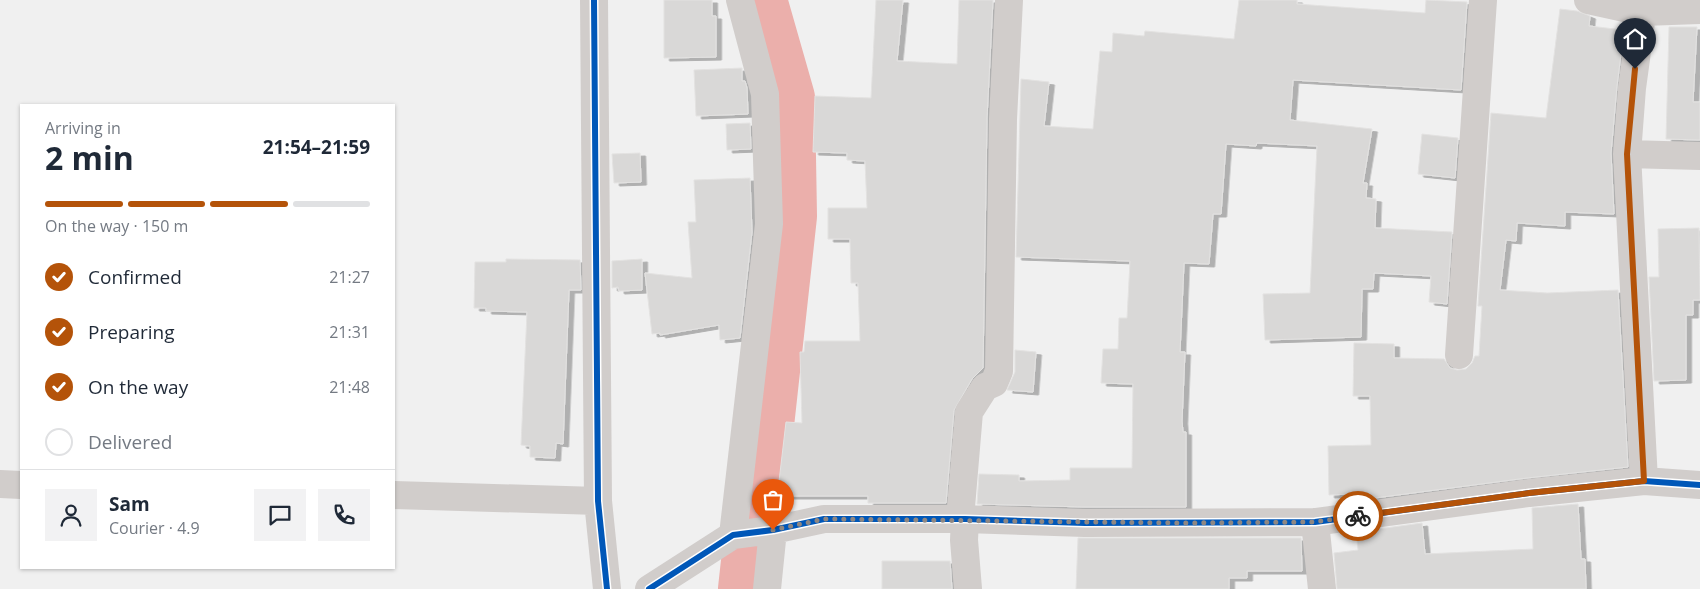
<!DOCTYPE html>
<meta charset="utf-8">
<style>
:root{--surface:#fff;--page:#f2f2f3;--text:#1f2937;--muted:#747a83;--line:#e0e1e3;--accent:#b45309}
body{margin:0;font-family:"Open Sans",sans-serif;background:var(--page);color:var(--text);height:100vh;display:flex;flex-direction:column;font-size:19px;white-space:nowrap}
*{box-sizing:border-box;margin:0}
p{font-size:16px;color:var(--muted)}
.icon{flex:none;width:28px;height:28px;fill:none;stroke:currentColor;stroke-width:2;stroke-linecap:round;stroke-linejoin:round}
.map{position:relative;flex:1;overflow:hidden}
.side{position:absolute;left:20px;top:104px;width:375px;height:465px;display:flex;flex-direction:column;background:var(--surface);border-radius:0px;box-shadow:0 1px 4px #0004}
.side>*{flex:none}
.pin{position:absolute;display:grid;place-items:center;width:42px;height:42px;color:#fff;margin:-51px -21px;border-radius:50% 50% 50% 0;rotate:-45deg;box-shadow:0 0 5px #0007}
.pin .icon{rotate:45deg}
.courier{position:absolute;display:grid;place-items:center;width:50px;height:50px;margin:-25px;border:4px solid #b45309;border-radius:50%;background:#fff;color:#222;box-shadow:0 1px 6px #0007}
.headline em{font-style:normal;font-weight:700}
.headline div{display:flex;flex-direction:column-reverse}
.headline{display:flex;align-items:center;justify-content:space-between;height:85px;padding:0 25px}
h1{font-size:32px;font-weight:700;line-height:38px}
.bar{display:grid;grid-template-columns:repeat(4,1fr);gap:8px 5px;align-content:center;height:60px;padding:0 25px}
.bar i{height:6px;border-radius:4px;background:var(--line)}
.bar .active{background:var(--accent)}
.bar p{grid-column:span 4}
.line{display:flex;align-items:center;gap:12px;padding:0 25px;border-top:1px solid var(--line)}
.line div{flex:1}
.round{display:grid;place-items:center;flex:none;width:52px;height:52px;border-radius:0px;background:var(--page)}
ol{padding:0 25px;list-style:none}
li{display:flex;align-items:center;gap:15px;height:55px}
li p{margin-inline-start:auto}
li .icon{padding:5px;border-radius:50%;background:var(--accent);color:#fff;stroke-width:4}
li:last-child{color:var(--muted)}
li i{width:28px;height:28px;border:2px solid var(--line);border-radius:50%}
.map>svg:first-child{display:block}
</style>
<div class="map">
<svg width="1700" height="589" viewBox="0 0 1700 589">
<defs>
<filter id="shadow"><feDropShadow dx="5.5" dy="3" stdDeviation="0" flood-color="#0004"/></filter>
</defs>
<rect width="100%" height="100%" fill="#f0f0f0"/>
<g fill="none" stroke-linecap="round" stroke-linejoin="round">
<!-- river -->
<path stroke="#ebafab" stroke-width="58" d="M747,589l41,-373 -2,-118 -28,-98"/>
</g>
<!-- building -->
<path fill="#d9d8d7" stroke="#e3e2e1" filter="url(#shadow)" d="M664,0h48v16h4v41l-52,1z
M876,0h27l-6,61 60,3 2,-64h34l-6,118 -4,250 -11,11 -18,31 -8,93h-78v-7h-87l1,-5 -4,-1 8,-68 16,1 -2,-71h4l1,-11h55l-2,-58h-7l-1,-44h-22v-31h39l-2,-47 -18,-1v-7l-34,-1 2,-56 56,2z
M1239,0h58v4l128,9 1,-13 41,2 -6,88 -168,-10 -3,40 82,9 -9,54h4l-1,15 10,1 -1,29 77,4 -5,72 -18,-2 2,-26 -57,-3 -1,16h-11l-1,48 -96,3 -2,-46 47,-1 7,-147 -60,-3 -1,3 -30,-2 -5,70h-8l-4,50 -25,-1 -4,89h5l-3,69 1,11h3v75h-101l-108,-3 2,-30 40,1v6l51,-1v-12h62l1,-84 -32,-1 2,-34h15l1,-31h8l3,-57 -114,-4 5,-178 28,3 -5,44 49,3 7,-78 12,1 1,-19 31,3 1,-5 89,8z
M1560,9l17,2 13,5 -1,10 35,4 -7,56 -6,67 3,61 -49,-2v14l-48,-3 -1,18 -10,-1 -6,50 47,3 71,-3 10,177 -101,11 -175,23 -1,-7 -22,1 -1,-49 43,-1 -1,-49h-17l1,-53 40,1v14l50,1 6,9 7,2 9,-1 6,-6 3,-7h4l3,-50h-4l13,-193 55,5z
M1669,27h28l-4,75h7v38l-34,-1z
M742,68v13h3l2,7 1,26 -52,2 -2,-46z
M750,123l1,26 -24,1 -1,-26z
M1422,134l36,4 -3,40 -37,-4z
M640,153l1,29 -27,1 -2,-29z
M750,178l2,54 -12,106 -20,2 -1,-15 -59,10v-2l-8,1 -7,-61 47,5 -4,-56h8l-2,-42z
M1699,228l1,72h-7v15h-7v65l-32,1 -5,-104h10l-1,-48z
M506,259l74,1 1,30h-12l-6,154 -7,-1 -1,15 -25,-1v-11l-9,-1 6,-133 -41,-1v-3h-12l1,-46h31z
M642,259v31l-23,1 -1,-4 -6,1v-27z
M1015,350l21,2 -3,40 -26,-2 8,-18z
M1578,504l3,55h4l1,30h-249l-3,-36 24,-3 -2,-18 66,-9 3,31 108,-5 -1,-41z
M1078,538h223l1,33h-55v7h-18v11h-153z
M882,561h68l2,28h-70z"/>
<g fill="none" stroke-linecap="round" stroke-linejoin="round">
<!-- minor -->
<path stroke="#d1cdcb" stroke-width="28" d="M594,0l4,501 9,88
M1588,0l55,12 57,-2
M1627,154l73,2
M1459,355l24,-355
M1644,481l-17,-327 5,-66 12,-88
M0,484l21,1
M394,495l204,6
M960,519l9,-107 16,-25 9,-4 5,-12 4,-252 6,-119
M965,519l-1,21 4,49
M1315,522l7,67
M733,535l36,-311 -4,-130 -25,-94
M649,589l84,-54 40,-5 51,-11h141l120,4 230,-1 214,-29 115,-12 56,4
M767,589l6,-59"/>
<defs>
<path id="cycleway" d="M594,0l4,501 9,88
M649,589l84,-54 40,-5 51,-11h141l120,4 230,-1 214,-29 115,-12 56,4"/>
</defs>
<!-- cycleway casing -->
<use href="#cycleway" stroke="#fff" stroke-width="9"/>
<!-- cycleway -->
<use href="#cycleway" stroke="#0057b8" stroke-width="6"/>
</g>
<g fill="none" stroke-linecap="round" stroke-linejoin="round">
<!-- done -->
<path stroke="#8f8782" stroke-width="5" stroke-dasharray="0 9" d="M773,530l51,-11 357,4 133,-1 44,-6"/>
<!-- route -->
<path stroke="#b45309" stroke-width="6" d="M1358,516l171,-23 115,-12 -17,-327 8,-85"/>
</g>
</svg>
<div class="pin" style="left:773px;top:530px;background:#ea580c"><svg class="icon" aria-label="bag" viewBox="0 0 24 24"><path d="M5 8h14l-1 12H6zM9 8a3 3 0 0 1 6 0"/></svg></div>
<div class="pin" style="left:1635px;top:69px;background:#1f2937"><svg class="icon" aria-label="home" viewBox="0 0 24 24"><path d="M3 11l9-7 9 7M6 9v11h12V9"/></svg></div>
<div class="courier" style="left:1358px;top:516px"><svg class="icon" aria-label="bike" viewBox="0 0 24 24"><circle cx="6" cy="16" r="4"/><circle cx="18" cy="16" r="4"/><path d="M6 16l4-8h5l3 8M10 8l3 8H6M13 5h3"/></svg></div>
<section class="side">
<div class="headline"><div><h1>2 min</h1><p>Arriving in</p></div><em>21:54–21:59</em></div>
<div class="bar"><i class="active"></i><i class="active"></i><i class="active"></i><i></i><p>On the way · 150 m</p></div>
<ol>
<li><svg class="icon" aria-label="check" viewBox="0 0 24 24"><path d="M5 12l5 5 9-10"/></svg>Confirmed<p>21:27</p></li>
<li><svg class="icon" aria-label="check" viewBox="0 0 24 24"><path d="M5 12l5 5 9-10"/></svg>Preparing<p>21:31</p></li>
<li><svg class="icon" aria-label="check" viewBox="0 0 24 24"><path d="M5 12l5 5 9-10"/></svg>On the way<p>21:48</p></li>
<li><i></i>Delivered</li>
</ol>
<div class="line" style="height:90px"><a class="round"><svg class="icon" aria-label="person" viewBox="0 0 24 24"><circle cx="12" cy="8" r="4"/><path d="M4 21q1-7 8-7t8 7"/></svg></a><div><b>Sam</b><p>Courier · 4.9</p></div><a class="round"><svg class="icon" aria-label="chat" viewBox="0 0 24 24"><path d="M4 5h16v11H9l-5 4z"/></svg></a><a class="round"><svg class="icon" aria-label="phone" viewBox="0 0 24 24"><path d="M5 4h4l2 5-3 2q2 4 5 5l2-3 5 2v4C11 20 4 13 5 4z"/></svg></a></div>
</section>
</div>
